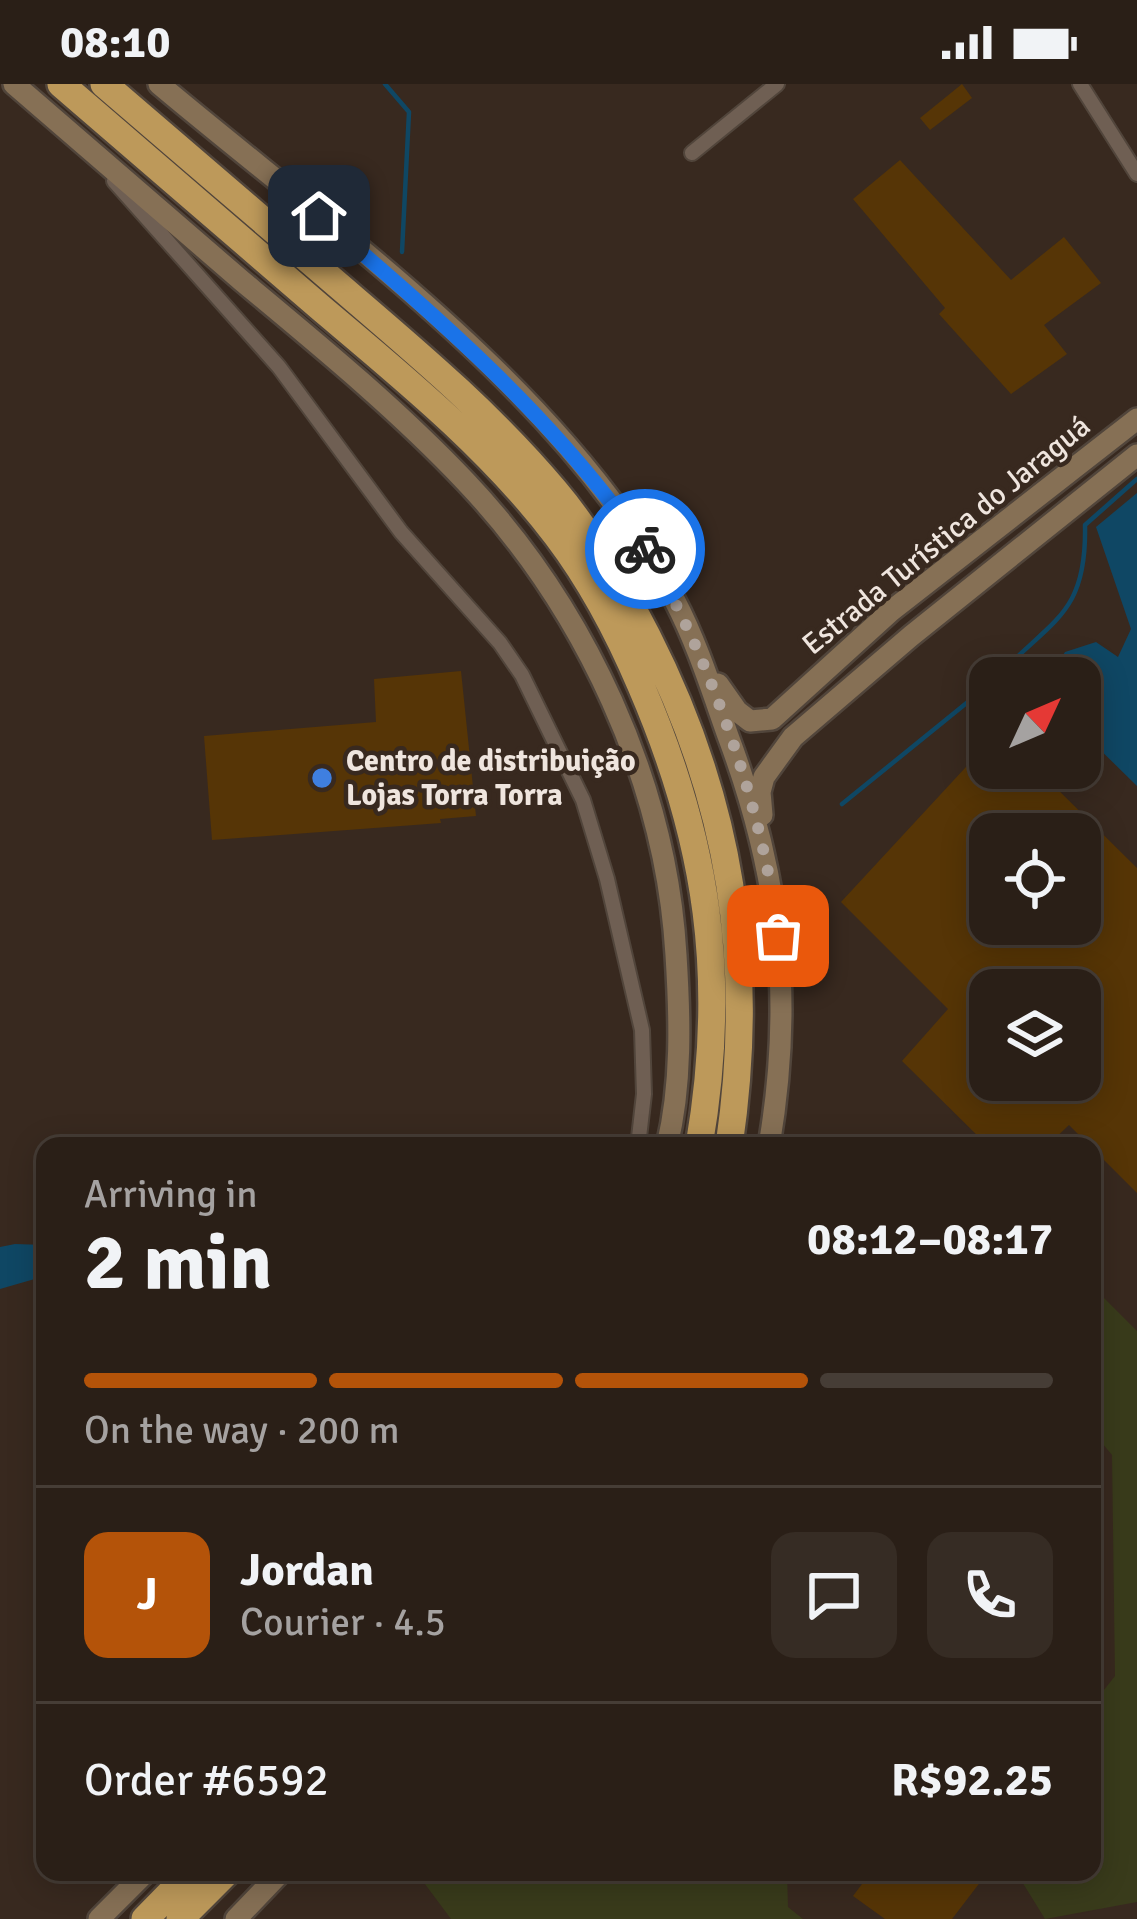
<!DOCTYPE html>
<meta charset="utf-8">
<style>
:root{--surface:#2a1f17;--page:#362c24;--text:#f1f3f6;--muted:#a5a2a1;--line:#463d36;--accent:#b45309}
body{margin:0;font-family:Signika,sans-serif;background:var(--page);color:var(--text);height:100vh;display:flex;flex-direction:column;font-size:45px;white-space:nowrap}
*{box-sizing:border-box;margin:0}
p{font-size:39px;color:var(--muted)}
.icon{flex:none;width:66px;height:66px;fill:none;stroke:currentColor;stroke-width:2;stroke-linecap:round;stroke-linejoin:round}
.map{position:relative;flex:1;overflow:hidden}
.sheet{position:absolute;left:36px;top:1053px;width:1065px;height:744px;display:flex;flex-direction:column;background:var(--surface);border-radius:24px;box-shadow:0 6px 30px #0003,0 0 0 3px var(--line)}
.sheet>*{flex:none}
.needle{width:78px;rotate:46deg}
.fabs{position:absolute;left:969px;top:573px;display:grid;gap:24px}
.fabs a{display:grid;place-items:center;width:132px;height:132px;border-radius:24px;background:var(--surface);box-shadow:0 6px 30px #0003,0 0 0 3px var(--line);font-size:60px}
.pin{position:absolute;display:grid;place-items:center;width:102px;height:102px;color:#fff;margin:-51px;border-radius:24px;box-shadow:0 6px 18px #0006}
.courier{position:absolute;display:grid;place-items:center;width:120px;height:120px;margin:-60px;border:9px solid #1a73e8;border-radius:50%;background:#fff;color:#222;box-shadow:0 3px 15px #0007}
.overview em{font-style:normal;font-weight:700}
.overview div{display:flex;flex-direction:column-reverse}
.overview{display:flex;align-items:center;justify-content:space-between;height:204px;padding:0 48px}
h1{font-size:78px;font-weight:700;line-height:90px}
.bar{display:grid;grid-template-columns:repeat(4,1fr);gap:18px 12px;align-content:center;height:144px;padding:0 48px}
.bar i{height:15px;border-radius:9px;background:var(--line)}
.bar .selected{background:var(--accent)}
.bar p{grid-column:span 4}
.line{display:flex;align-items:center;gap:30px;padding:0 48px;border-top:3px solid var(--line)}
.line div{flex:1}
.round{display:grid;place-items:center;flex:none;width:126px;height:126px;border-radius:24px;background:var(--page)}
.status{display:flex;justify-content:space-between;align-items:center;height:84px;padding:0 60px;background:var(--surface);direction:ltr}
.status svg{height:33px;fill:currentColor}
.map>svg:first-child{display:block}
</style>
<div class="status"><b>08:10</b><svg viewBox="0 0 49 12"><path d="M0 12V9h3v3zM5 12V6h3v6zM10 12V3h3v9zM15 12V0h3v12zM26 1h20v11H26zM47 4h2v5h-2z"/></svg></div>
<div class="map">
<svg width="1137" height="1835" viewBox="0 0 1137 1835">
<rect width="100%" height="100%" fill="#38291f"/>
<!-- green -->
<path fill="#393b1b" d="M1092,1202l45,45v571l-92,17 -29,-47h76v-167l23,-29 -3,-221 -20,-24z
M416,1788h371l1,35 15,12h-352z"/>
<!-- water -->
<path fill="#0f4764" d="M1137,409v293l-57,-56v-52h-32l17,-26 31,-10 22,15 13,-28 -35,-102z
M15,1160l30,1v31l-45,13v-42z"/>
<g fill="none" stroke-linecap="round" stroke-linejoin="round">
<!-- stream -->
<path stroke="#0f4764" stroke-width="4.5" d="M385,0l24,28 -7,140
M996,594c55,-59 91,-62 89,-153l52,-46
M842,720l148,-120"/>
</g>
<!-- building -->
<path fill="#563506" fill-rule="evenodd" d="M962,0l10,14 -42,32 -10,-12z
M900,76l111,120 53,-43 37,46 -57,42 23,29 -56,40 -72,-80 6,-6 -92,-109z
M461,587l15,145 -36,3 1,4 -229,17 -8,-104 172,-14 -2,-43z
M990,657v27h46l101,100v325l-68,-68 -22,21h-59l-86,-85 46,-52 -107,-107zM990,750h90v90h-90zM990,906h90v90h-90z
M871,1788h117l-36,47h-67l-32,-23z"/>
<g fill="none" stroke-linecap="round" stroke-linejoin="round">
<defs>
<path id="minor" d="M1080,0l57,90
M692,69l85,-69
M114,97l165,186 122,165 99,111 22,32 61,125 24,79 35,151 2,64 -6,52"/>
<path id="secondary" d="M14,0c76,66 152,132 228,197 77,64 155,128 224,201 119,126 200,300 210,473 4,63 6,129 -9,191
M159,0c176,148 409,310 516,517 22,42 37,90 53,135 52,139 66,263 41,410
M718,600l19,27 13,10 22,-2 119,-108 246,-192
M762,731l-2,-23 4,-15 29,-40 118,-101 226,-181
M99,1835l47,-47
M236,1835l45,-47"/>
<path id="motorway" d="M61,0c87,75 174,150 261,225 83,70 169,140 235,227 34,45 62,98 84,150 67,155 87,293 58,460
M104,0c76,65 151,130 227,195 78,67 158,133 224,212 37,44 66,94 92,145 84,165 109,327 82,510
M145,1835l46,-47
M180,1835l47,-47"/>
</defs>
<!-- minor casing -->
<use href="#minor" stroke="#51453b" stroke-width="18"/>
<!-- secondary casing -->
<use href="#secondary" stroke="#51453b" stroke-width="26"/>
<!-- motorway casing -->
<use href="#motorway" stroke="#51453b" stroke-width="32"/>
<!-- minor -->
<use href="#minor" stroke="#6f5f53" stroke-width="14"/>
<!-- secondary -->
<use href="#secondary" stroke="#867055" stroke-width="21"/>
<!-- motorway -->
<use href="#motorway" stroke="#bd995a" stroke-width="27"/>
</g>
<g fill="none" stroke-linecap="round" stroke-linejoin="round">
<!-- done -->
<path stroke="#afa39b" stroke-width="12" stroke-dasharray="0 21.6" d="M645,465c64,103 120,266 133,387"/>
<!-- route -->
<path stroke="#1a73e8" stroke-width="15" d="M319,132c119,102 237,203 326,333"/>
</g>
<!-- markers -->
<circle fill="#3f7fe0" stroke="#38291f" stroke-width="4.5" cx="322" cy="694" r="12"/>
<g text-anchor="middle" stroke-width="9" stroke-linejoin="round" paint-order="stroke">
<!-- street labels -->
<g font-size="30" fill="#efe5de" stroke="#38291f">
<text transform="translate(946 451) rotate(-39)" y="10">Estrada Turística do Jaraguá</text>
</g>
<!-- poi labels -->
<g font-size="30" font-weight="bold" fill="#efe5de" stroke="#38291f" text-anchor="start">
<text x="346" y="687">Centro de distribuição<tspan x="346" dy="34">Lojas Torra Torra</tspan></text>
</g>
</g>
</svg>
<div class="fabs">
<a><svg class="needle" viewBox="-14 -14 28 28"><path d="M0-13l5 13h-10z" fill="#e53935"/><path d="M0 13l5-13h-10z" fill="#a5a2a1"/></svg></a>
<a><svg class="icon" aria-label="locate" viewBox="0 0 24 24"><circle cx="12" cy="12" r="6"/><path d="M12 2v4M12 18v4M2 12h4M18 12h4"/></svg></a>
<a><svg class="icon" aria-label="layers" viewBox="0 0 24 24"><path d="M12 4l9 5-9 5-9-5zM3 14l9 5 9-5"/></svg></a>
</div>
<div class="pin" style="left:778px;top:852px;background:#ea580c"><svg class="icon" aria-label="bag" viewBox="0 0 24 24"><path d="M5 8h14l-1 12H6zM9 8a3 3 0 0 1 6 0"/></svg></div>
<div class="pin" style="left:319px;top:132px;background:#1f2937"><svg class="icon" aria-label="home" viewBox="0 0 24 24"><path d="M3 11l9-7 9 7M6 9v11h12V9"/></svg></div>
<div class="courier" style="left:645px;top:465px"><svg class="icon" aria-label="bike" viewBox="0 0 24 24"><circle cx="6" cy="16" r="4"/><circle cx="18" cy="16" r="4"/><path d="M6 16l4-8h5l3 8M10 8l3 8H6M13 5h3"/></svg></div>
<section class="sheet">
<div class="overview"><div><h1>2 min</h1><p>Arriving in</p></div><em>08:12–08:17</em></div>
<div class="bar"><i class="selected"></i><i class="selected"></i><i class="selected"></i><i></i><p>On the way · 200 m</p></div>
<div class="line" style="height:216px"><b class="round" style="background:var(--accent);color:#fff">J</b><div><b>Jordan</b><p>Courier · 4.5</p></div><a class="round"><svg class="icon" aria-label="chat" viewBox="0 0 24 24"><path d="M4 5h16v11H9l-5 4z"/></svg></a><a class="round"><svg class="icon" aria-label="phone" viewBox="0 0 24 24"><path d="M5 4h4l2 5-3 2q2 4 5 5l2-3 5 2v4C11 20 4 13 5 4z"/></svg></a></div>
<div class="line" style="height:156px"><div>Order #6592</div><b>R$92.25</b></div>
</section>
</div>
